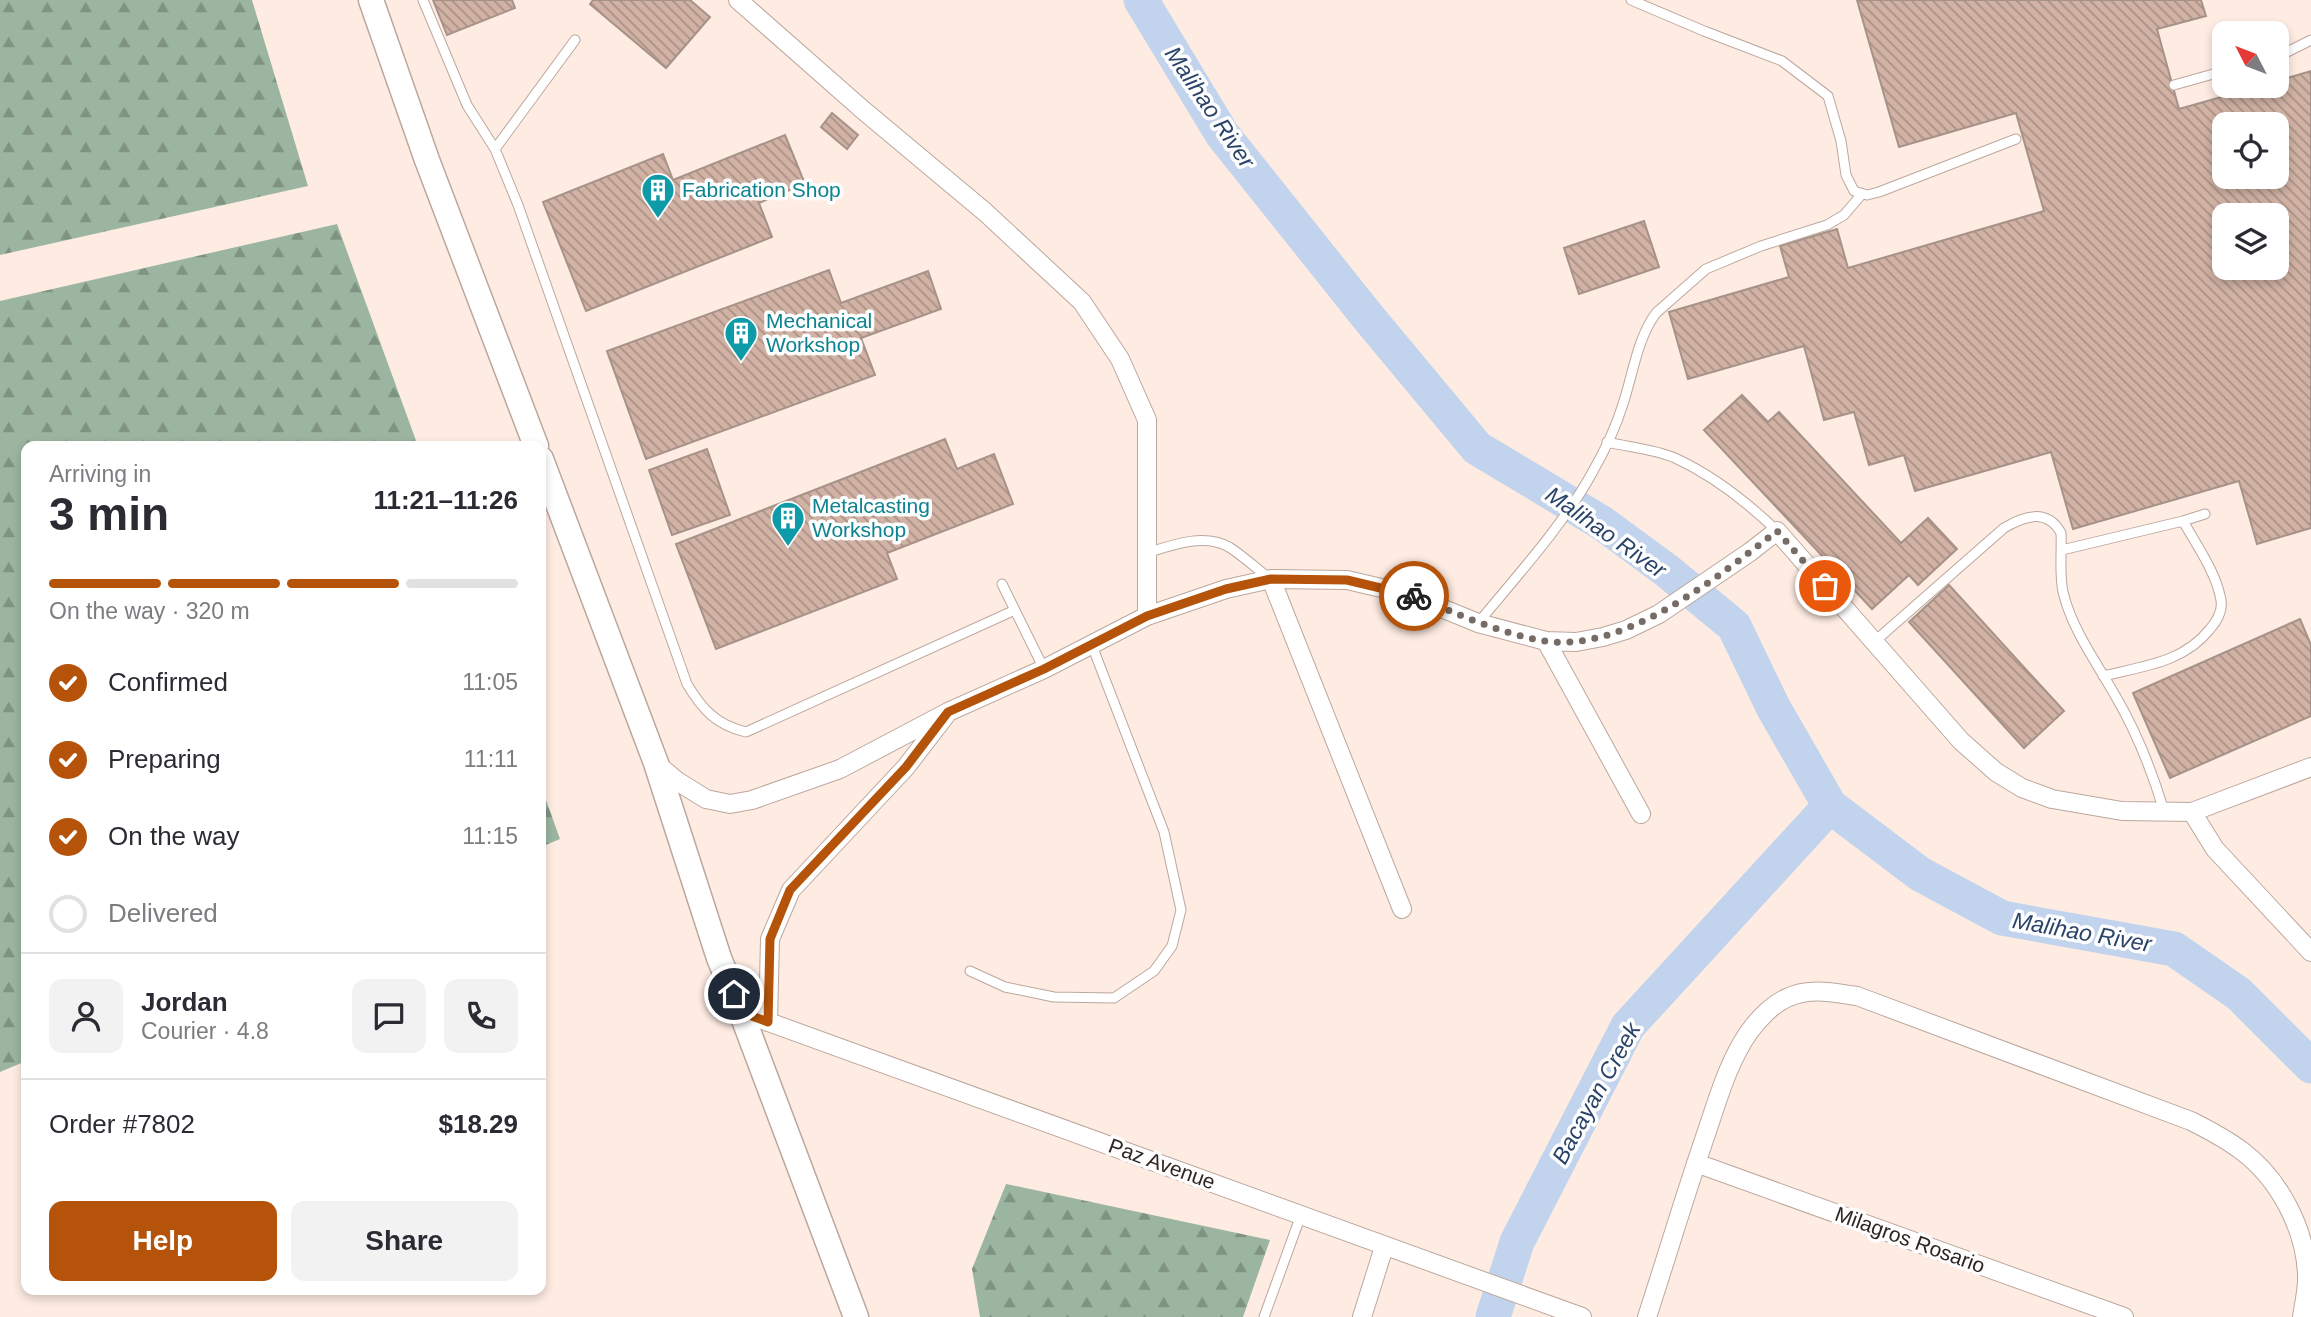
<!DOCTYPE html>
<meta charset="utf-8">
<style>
:root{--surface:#fff;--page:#f2f2f3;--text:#2b2b33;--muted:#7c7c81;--line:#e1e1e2;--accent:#b45309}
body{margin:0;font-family:Arial,sans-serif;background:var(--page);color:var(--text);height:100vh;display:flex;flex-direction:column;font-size:26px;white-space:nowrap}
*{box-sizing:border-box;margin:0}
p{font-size:23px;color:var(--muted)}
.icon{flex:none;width:38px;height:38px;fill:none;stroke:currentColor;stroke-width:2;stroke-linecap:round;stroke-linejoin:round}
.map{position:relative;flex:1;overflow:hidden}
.sheet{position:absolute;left:21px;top:441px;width:525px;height:854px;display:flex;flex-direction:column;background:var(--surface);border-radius:14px;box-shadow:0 4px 10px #0003}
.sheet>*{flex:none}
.needle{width:46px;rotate:312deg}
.buttons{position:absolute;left:2212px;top:21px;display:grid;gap:14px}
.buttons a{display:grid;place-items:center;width:77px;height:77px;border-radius:14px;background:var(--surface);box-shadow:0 4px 10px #0003;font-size:35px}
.pin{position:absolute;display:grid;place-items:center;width:60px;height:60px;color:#fff;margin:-30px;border:4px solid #fff;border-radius:50%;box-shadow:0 2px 7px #0007}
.courier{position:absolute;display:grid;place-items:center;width:70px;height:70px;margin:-35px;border:5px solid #b45309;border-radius:50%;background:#fff;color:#222;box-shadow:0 2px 9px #0007}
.headline em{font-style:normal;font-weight:700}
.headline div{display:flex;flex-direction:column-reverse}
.headline{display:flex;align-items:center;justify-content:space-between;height:119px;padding:0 28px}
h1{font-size:46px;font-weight:700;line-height:52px}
.bar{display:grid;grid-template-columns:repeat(4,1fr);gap:10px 7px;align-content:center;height:84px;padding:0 28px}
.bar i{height:9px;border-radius:5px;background:var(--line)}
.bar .active{background:var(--accent)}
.bar p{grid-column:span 4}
.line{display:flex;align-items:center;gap:18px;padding:0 28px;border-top:2px solid var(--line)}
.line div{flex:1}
.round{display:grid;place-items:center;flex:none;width:74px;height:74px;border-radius:14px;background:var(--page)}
ol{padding:0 28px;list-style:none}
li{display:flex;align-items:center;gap:21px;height:77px}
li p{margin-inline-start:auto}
li .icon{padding:7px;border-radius:50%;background:var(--accent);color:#fff;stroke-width:4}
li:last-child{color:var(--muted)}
li i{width:38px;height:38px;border:4px solid var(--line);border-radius:50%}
.button{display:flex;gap:14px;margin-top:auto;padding:14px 28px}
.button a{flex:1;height:80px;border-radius:14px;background:var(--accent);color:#fff;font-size:28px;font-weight:700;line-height:80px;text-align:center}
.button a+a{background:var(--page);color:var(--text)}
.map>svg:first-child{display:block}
</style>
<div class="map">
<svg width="2311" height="1317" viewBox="0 0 2311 1317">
<defs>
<pattern id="forest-firs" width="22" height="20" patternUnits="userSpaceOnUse" patternTransform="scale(1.75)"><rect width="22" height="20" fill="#9bb5a1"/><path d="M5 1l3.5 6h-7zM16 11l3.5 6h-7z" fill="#7f9383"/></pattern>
<pattern id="building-back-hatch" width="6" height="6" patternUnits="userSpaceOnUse" patternTransform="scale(1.75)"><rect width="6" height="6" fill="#d1b2a4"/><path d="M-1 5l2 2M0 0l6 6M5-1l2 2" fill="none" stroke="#aa9185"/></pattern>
</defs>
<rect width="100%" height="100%" fill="#feece3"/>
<!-- forest -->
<path fill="url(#forest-firs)" d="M0,0h252l56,186 -308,69z
M337,224l81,222h-392v615l-26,11v-771z
M541,786l19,53 -19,8z
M1006,1184l264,56 -27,77h-263l-8,-48z"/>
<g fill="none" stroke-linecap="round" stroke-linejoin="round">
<!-- river -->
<path stroke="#c1d3ed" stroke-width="35" d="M1141,0l81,134 146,183 109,131 125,75 64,47 68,56 39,81 57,99 90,68 82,44 172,31 65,45 72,72
M1493,1317l24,-75 111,-216 202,-220"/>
</g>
<!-- building -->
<path fill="url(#building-back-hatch)" stroke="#a69288" stroke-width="2" fill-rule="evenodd" d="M433,0h79l3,8 -68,27z
M593,0h97l20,17 -44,51 -76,-64z
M1857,0h344l5,16 -49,13 22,80 81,-23h17v-5l34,-10v457l-54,16 -18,-63 -166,48 -22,-77 -136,39 -11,-36 -35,10 -15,-53 -30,8 -20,-74 -116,33 -19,-67 120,-35 -9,-31 57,-17 11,39 196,-57 -28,-98 -117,34zM2224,124h53v53h-53zM2224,215h53v53h-53z
M832,113l26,22 -11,14 -26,-22z
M785,135l20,49 -46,19 13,34 -186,74 -43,-109 120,-48 10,26z
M1644,221l15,46 -80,27 -15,-46z
M829,270l12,33 87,-32 13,38 -80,29 14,37 -229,84 -39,-108z
M1742,395l26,27 11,-10 122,131 27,-25 29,31 -39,36 -9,-10 -37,34 -168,-179z
M945,439l12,30 37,-15 19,50 -126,49 10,26 -181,70 -40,-105z
M707,449l23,66 -58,20 -23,-65z
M1949,585l115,126 -40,37 -115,-126z
M2300,619l11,26v71l-141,62 -37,-85z"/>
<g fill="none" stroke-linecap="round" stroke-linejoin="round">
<defs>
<path id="lane" d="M423,0l44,105 28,44 23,56 169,479c15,25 29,41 59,48l269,-122
M1631,0l73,31 78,30 46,35 13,45 5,34 8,16 13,4 12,-3 137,-53
M2277,57l34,-17
M2174,85l50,-14
M495,149l80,-109
M1607,442c21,5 48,7 68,16 37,17 73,45 102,73
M2062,550l121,-29 22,-7
M1147,553c25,-8 57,-20 82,-6 14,9 27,21 40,31
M1002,584l42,85
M1478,623c38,-46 86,-99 114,-150 12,-21 24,-46 31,-69 10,-30 14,-65 33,-91l50,-44 55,-23 66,-21 17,-10 18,-21
M1874,642l130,-114c20,-12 43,-20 57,5 1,18 -2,40 2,59 9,38 34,71 53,105 21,36 36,74 48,114
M2103,676c40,-10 80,-13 107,-47 7,-8 13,-17 11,-29 -5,-28 -24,-54 -38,-79
M970,971l35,16 49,10 60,1 40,-27 18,-25 9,-36 -17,-78 -73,-189
M1264,1317l37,-102"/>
<path id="street" d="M738,0l125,110 122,102 97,90 38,57 27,61v196
M1271,579l131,330
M1546,641l95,173
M658,765l19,16 29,18 24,5 22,-4 88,-31 108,-57 96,-43 103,-53 79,-27 45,-10 76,1 60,14 71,29 68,18 30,1 27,-5 23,-7 33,-16 91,-62 27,-21 184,210 35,31 26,16 30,11 70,12 70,1 119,-45
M2192,812l23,37 96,103
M741,1012l841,305
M768,1022l2,-83 21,-49 115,-123 40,-52
M1696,1163l428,154
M1362,1317l22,-70
M1647,1317c20,-61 38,-122 59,-183 12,-35 22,-72 43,-102 10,-14 25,-29 40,-35 22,-10 46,-4 68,-1l334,125c18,9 35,18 51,30 37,28 63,77 65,123 1,13 -3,29 -5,43"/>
<path id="secondary" d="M371,0l56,160 109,286
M541,459l115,304 63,195 22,54 115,305"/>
</defs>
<!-- lane casing -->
<use href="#lane" stroke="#bca79d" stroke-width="11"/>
<!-- street casing -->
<use href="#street" stroke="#bca79d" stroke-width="20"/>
<!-- secondary casing -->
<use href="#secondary" stroke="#bca79d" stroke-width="27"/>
<!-- lane -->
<use href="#lane" stroke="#fff" stroke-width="9"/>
<!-- street -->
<use href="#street" stroke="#fff" stroke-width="18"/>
<!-- secondary -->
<use href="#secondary" stroke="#fff" stroke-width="24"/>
</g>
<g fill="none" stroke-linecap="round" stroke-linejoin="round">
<!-- done -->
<path stroke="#776b66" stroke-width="7" stroke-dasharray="0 12.6" d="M1414,596c41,17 87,38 131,45 79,12 173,-64 232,-110l48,55"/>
<!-- route -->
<path stroke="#b45309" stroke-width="9" d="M734,994l7,18 27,10 2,-83 20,-49 116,-123 42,-55 96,-43 103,-53 79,-27 45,-10 76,1 67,16"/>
</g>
<!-- icons -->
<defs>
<symbol id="building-pin" viewBox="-11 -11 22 30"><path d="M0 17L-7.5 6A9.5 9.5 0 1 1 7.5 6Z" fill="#0f9aa8" stroke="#fdfdfd"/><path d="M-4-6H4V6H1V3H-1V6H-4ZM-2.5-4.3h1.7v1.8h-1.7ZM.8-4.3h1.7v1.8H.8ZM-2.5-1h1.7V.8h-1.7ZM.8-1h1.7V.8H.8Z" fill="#fff"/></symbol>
</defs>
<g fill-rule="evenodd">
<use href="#building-pin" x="639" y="171" width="38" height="52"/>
<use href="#building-pin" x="722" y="314" width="38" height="52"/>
<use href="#building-pin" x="769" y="499" width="38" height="52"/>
</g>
<g text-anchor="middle" stroke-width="7" stroke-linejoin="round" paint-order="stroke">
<!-- culture labels -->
<g font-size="21" fill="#0d838f" stroke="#fdfdfd" text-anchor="start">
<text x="682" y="197">Fabrication Shop</text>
<text x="766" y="328">Mechanical<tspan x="766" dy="24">Workshop</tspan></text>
<text x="812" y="513">Metalcasting<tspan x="812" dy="24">Workshop</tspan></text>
</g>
<!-- street labels -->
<g font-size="21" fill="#2e2622" stroke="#fdfdfd">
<text transform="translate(1162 1164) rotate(20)" y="7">Paz Avenue</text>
<text transform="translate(1910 1240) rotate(20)" y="7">Milagros Rosario</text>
</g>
<!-- water labels -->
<g font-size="23" font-style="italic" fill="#2a4369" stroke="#fdfdfd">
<text transform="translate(1210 107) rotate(56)" y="8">Malihao River</text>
<text transform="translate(1606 532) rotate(35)" y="8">Malihao River</text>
<text transform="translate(2082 932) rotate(10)" y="8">Malihao River</text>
<text transform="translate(1596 1093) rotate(-61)" y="8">Bacayan Creek</text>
</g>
</g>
</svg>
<div class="buttons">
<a><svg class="needle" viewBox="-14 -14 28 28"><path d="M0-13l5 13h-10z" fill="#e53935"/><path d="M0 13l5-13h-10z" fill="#7c7c81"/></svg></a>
<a><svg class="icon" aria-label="locate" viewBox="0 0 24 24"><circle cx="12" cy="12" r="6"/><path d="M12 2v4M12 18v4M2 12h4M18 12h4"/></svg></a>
<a><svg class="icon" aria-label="layers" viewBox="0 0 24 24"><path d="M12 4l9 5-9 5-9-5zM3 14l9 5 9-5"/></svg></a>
</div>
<div class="pin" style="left:1825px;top:586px;background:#ea580c"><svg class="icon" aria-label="bag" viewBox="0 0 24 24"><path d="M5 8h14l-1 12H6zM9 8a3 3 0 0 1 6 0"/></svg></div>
<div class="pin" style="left:734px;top:994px;background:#1f2937"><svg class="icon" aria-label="home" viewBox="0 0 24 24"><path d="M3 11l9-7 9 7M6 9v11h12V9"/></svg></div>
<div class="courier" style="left:1414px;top:596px"><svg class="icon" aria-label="bike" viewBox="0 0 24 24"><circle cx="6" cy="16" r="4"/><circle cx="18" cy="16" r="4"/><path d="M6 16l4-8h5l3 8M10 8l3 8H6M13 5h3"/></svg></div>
<section class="sheet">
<div class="headline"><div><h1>3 min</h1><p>Arriving in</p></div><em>11:21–11:26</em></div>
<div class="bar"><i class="active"></i><i class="active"></i><i class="active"></i><i></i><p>On the way · 320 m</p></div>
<ol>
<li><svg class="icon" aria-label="check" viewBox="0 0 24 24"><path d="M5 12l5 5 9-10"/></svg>Confirmed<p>11:05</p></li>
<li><svg class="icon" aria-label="check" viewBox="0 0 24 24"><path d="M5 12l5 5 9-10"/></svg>Preparing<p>11:11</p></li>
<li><svg class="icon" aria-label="check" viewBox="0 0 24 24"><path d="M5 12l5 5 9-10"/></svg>On the way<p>11:15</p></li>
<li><i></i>Delivered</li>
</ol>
<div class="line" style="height:126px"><a class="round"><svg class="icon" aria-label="person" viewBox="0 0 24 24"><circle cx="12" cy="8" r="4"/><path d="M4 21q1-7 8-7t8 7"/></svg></a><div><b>Jordan</b><p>Courier · 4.8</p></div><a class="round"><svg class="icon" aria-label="chat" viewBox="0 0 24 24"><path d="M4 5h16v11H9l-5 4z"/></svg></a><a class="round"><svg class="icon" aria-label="phone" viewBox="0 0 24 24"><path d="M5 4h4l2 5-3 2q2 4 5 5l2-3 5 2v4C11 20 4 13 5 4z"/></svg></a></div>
<div class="line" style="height:91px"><div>Order #7802</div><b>$18.29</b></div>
<div class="button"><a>Help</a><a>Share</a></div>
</section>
</div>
